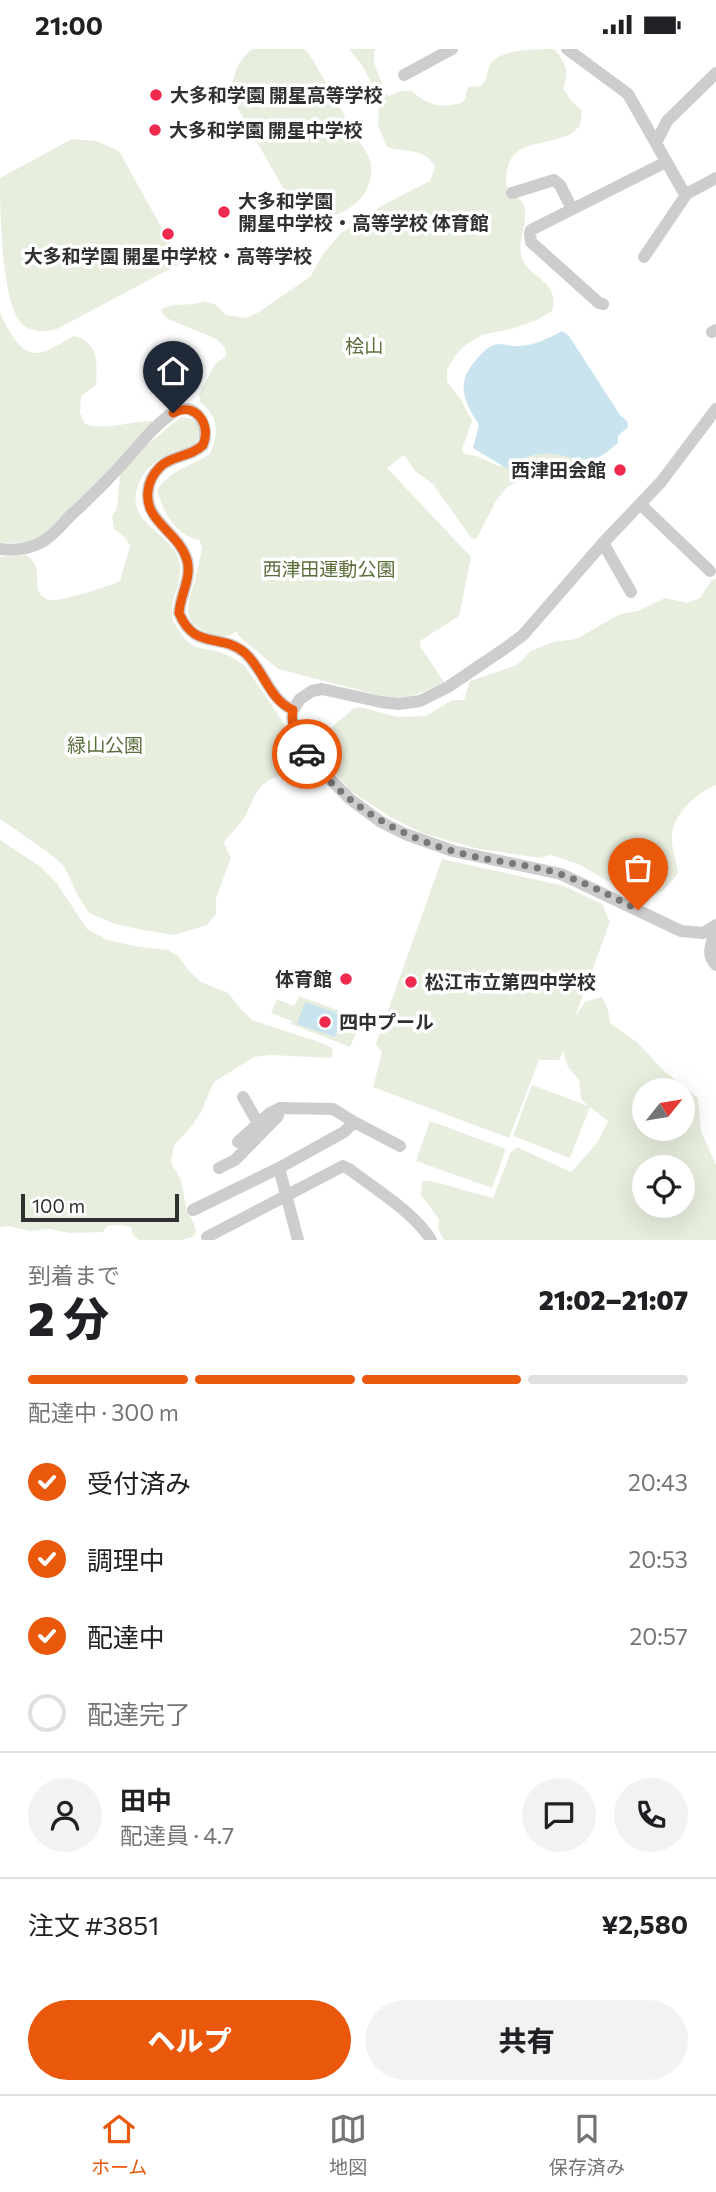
<!DOCTYPE html>
<html lang="ja">
<meta charset="utf-8">
<style>
:root{--surface:#fff;--page:#f2f2f2;--text:#202124;--muted:#757577;--line:#e0e0e0;--accent:#ea580c}
body{margin:0;font-family:Commissioner,"Noto Sans JP",sans-serif;background:var(--page);color:var(--text);height:100vh;display:flex;flex-direction:column;font-size:26px;white-space:nowrap}
*{box-sizing:border-box;margin:0}
p{font-size:23px;color:var(--muted)}
.icon{flex:none;width:38px;height:38px;fill:none;stroke:currentColor;stroke-width:2;stroke-linecap:round;stroke-linejoin:round}
.map{position:relative;height:1191px;overflow:hidden}
.details{display:flex;flex-direction:column;background:var(--surface);flex:1}
.details>*{flex:none}
.needle{width:46px;rotate:60deg}
.controls{position:absolute;left:632px;top:1029px;display:grid;gap:14px}
.controls a{display:grid;place-items:center;width:63px;height:63px;border-radius:50%;background:var(--surface);box-shadow:0 7px 28px #0002;font-size:35px}
.scale{position:absolute;left:21px;bottom:18px;width:158px;box-sizing:border-box;padding-left:7px;border:4px solid #303030;border-top:0;font-size:19px;line-height:24px;white-space:nowrap;color:#303030;-webkit-text-stroke:5px #fff;paint-order:stroke}
.pin{position:absolute;display:grid;place-items:center;width:60px;height:60px;color:#fff;margin:-72px -30px;border-radius:50% 50% 50% 0;rotate:-45deg;box-shadow:0 0 7px #0007}
.pin .icon{rotate:45deg}
.courier{position:absolute;display:grid;place-items:center;width:70px;height:70px;margin:-35px;border:5px solid #ea580c;border-radius:50%;background:#fff;color:#222;box-shadow:0 2px 9px #0007}
.headline em{font-style:normal;font-weight:800}
.headline div{display:flex;flex-direction:column-reverse}
.headline{display:flex;align-items:center;justify-content:space-between;height:119px;padding:0 28px}
h1{font-size:46px;font-weight:800;line-height:52px}
.bar{display:grid;grid-template-columns:repeat(4,1fr);gap:10px 7px;align-content:center;height:84px;padding:0 28px}
.bar i{height:9px;border-radius:5px;background:var(--line)}
.bar .on{background:var(--accent)}
.bar p{grid-column:span 4}
.line{display:flex;align-items:center;gap:18px;padding:0 28px;border-top:2px solid var(--line)}
.line div{flex:1}
.round{display:grid;place-items:center;flex:none;width:74px;height:74px;border-radius:37px;background:var(--page)}
ol{padding:0 28px;list-style:none}
li{display:flex;align-items:center;gap:21px;height:77px}
li p{margin-inline-start:auto}
li .icon{padding:7px;border-radius:50%;background:var(--accent);color:#fff;stroke-width:4}
li:last-child{color:var(--muted)}
li i{width:38px;height:38px;border:4px solid var(--line);border-radius:50%}
.cta{display:flex;gap:14px;margin-top:auto;padding:14px 28px}
.cta a{flex:1;height:80px;border-radius:42px;background:var(--accent);color:#fff;font-size:28px;font-weight:800;line-height:80px;text-align:center}
.cta a+a{background:var(--page);color:var(--text)}
.status{display:flex;justify-content:space-between;align-items:center;height:49px;padding:0 35px;background:var(--surface);direction:ltr}
.status svg{height:19px;fill:currentColor}
.tab-bar{display:flex;justify-content:space-around;align-items:center;height:98px;border-top:2px solid var(--line);background:var(--surface);font-size:19px;color:var(--muted)}
.tab-bar a{display:grid;justify-items:center;gap:4px}
.tab-bar .on{color:var(--accent)}
.map>svg:first-child{display:block}
</style>
<div class="status"><b>21:00</b><svg viewBox="0 0 49 12"><path d="M0 12V9h3v3zM5 12V6h3v6zM10 12V3h3v9zM15 12V0h3v12zM26 1h20v11H26zM47 4h2v5h-2z"/></svg></div>
<div class="map">
<svg width="716" height="1191" viewBox="0 0 716 1191">
<rect width="100%" height="100%" fill="#fff"/>
<!-- green -->
<path fill="#e8eede" fill-rule="evenodd" d="M252,0h52l4,3c17,29 33,57 49,86 5,8 14,19 14,28 2,22 -12,39 -31,47 -18,9 -35,2 -49,-11l-59,-104c-1,-19 5,-37 20,-49z
M349,0h27l-2,3v11l12,31 4,2 10,-5h12c15,15 29,17 49,12l5,-5v-6l3,-5 12,-1c7,-7 5,-12 9,-21 8,-16 47,-16 64,-16 11,12 16,23 9,39l9,14 10,8 -2,16c-3,2 -5,5 -8,7 -15,10 -47,8 -59,23 -5,7 -6,13 -7,21 -1,22 18,16 19,34 2,14 -7,28 -4,43 5,26 40,24 31,57l-15,9 -26,9 -29,6 -18,11 -9,10 -8,14v12l14,18 11,21 -10,28 2,5 13,2 21,10 7,-1 23,-11 22,-2 23,5 -1,7 -9,4 -25,4 -31,15 -11,14 -19,37 -5,1 -39,-55 -18,-13 -11,-16 -17,13 84,89 -12,59 -39,25v5l24,36c-22,11 -33,17 -58,15l-108,-28 -39,-33 -3,-5c-7,7 -15,7 -25,3 -31,-11 -24,-28 -16,-54 3,-11 5,-22 7,-33l-3,-7c-25,-5 -36,-29 -42,-50 13,-20 34,-24 53,-36 9,-21 9,-37 -10,-52l-1,-8 17,-31 10,-7c1,-8 -4,-12 -10,-17l-50,-21 -5,-7 2,-3c15,-6 28,-1 42,-7l11,4 10,10 21,3 12,-6 52,-36 12,-22 17,-20 43,-29 47,-24 5,-14c-10,-20 -30,-14 -48,-20l-9,-21 1,-28 -17,-33z
M72,90l25,2 22,10 62,112 -124,66c-11,3 -26,4 -36,-6 -20,-23 -21,-114 -21,-145z
M0,263c7,16 21,47 43,40 11,-4 21,-11 31,-16 26,7 23,29 22,49l-15,11 -1,17 5,11c21,7 45,-3 67,-3l2,3 -76,79 -37,33 -13,6 -28,1z
M181,368l12,2 5,7c1,5 1,11 -1,16 -5,8 -16,7 -24,10 -10,4 -24,13 -30,23 -28,51 32,53 37,91 3,25 -20,41 0,66 3,4 7,10 11,12 6,5 18,5 26,7 10,3 19,8 28,15l42,62 16,35c-10,17 -24,8 -38,20 -13,10 -14,25 -23,38 -6,8 -14,14 -18,22l7,15 -15,40v16l-9,11 -33,10 -31,-5 -28,-6 -26,-11 -12,-19 -13,-28 -15,-13 -49,-34v-262l27,-2c15,13 8,20 11,35 1,5 8,9 12,10 10,2 60,-14 70,-19l10,-35 -4,-8 -12,-9 -2,-12 5,-9 3,-33 28,-31z
M716,530v206c-20,8 -46,31 -44,55 0,9 5,23 6,33 -7,9 -15,21 -27,23 -7,1 -10,-2 -17,0l-54,-31 -29,-10 -11,3 -61,-9 -57,-16 -30,-15 -41,-27 -26,-29 -13,-18 -1,-6 3,-4 18,-7 21,-18 7,-2 38,10 28,-1 26,-16h12l6,-19 47,-16 14,-14 22,-9 23,-3 44,-25 18,-3 27,-13 22,5 13,-5 11,-17z
M0,791l41,27 15,15 31,47 21,11 32,7 28,3 10,6 12,16 11,10 27,11 12,15 12,12 61,20 18,7 2,3 -2,8 -61,-3 -16,2 -40,25 -14,32 -9,13 -17,18 -3,17 10,18 6,32 7,11 2,10 -4,4 -10,3h-43l-6,-5 -2,-8 -11,-2 -13,1 -4,6 -34,1 -19,-4 -20,2 -22,-5 -8,1z
M442,810l122,27 38,18 8,18 -35,95 10,-15 17,-5 6,13 2,13 28,20 24,26 36,29 3,33 15,34v75h-272l-6,-11 1,-10 -18,-24 1,-14h9l62,17 18,-46 6,-5 54,25 26,-29 11,-22 -18,-14 -20,51 -57,-22 19,-51 56,21 -7,-7 -2,-19 -11,-13 -5,-16 -4,9h-20l-30,78 -136,-51 9,-34 -6,-9zM644,1041h38v39h-38zM644,1118h38v39h-38z
M299,947l49,18 -1,4 13,5 -10,24 -59,-23 1,-3 -21,-8 6,-14 17,7z
M430,1072l76,28 -14,39 -76,-27z"/>
<!-- water -->
<path fill="#c9e4ef" d="M562,282l7,5 51,79 7,6 1,6 -10,9v7c-6,4 -12,11 -19,14 -15,6 -30,-1 -45,-3 -18,-2 -33,4 -48,14l-33,-20 6,-23c-15,-23 -24,-42 -3,-65 5,-7 14,-15 22,-16 5,0 11,2 17,2 16,1 33,-7 47,-15z
M305,953l38,13 -8,22 -38,-13z"/>
<g fill="none" stroke-linecap="round" stroke-linejoin="round">
<!-- street -->
<path stroke="#cdcdcd" stroke-width="12" d="M567,0l61,45 55,97 7,1 26,-14
M404,26l48,-26
M656,94l11,-22 49,-48
M512,144l42,-13 6,5 12,24
M644,208l44,-65
M603,255l-4,-1 -68,-61 -1,-9 1,-3 135,-68
M712,283l4,-2
M716,360l-55,73 -58,61 -80,92 -16,12 -59,40 -28,14 -22,3 -17,-2 -59,-13 -10,2 -12,8 -7,11 -1,8 6,21 13,21 39,39 31,23 24,12 48,17 108,23 120,57 22,2 13,-8
M640,455l70,67
M603,494l28,49
M0,500c15,2 29,0 42,-7 10,-6 20,-17 28,-26 19,-17 37,-35 54,-54 15,-16 30,-37 50,-50 21,-13 37,15 29,33 -12,12 -31,10 -43,22 -7,7 -11,14 -12,24 -3,31 31,41 39,69 5,18 -7,35 -8,53 16,38 41,19 66,40 19,17 24,46 48,57
M716,881c-4,13 -11,24 0,35
M243,1048l15,26
M354,1073l46,24
M219,1119l16,-8 43,-44
M279,1119l19,72
M193,1161l86,-42 65,-36 10,-10 -21,-13 -53,-1 -10,5 -32,29
M207,1188l136,-71 6,3c25,19 66,44 82,71"/>
</g>
<g fill="none" stroke-linecap="round" stroke-linejoin="round">
<!-- done -->
<path stroke="#787878" stroke-width="7" stroke-dasharray="0 12.6" d="M307,705c40,56 104,89 170,103 27,6 56,8 83,17 27,9 53,23 78,36"/>
<!-- route -->
<path stroke="#ea580c" stroke-width="9" d="M173,364c22,-12 39,11 30,32 -12,12 -31,10 -43,22 -7,7 -11,14 -12,24 -4,31 31,41 39,69 5,18 -7,35 -8,53 16,38 41,19 66,40 19,17 24,47 48,57 -3,16 4,31 14,44"/>
</g>
<!-- markers -->
<g fill="#f02a4f" stroke="#fff" stroke-width="2.5">
<circle cx="156" cy="46" r="7"/>
<circle cx="155" cy="81" r="7"/>
<circle cx="224" cy="163" r="7"/>
<circle cx="168" cy="185" r="7"/>
<circle cx="620" cy="421" r="7"/>
<circle cx="346" cy="930" r="7"/>
<circle cx="411" cy="933" r="7"/>
<circle cx="325" cy="973" r="7"/>
</g>
<g text-anchor="middle" stroke-width="7" stroke-linejoin="round" paint-order="stroke">
<!-- poi labels -->
<g font-size="19" font-weight="bold" fill="#303030" stroke="#fff" text-anchor="start">
<text x="170" y="53">大多和学園 開星高等学校</text>
<text x="169" y="88">大多和学園 開星中学校</text>
<text x="238" y="159">大多和学園<tspan x="238" dy="22">開星中学校・高等学校 体育館</tspan></text>
<text x="168" y="214" text-anchor="middle">大多和学園 開星中学校・高等学校</text>
<text x="606" y="428" text-anchor="end">西津田会館</text>
<text x="332" y="937" text-anchor="end">体育館</text>
<text x="425" y="940">松江市立第四中学校</text>
<text x="339" y="980">四中プール</text>
</g>
<!-- park labels -->
<g font-size="19" fill="#596f3a" stroke="#fff">
<text x="364" y="304">桧山</text>
<text x="329" y="527">西津田運動公園</text>
<text x="105" y="703">緑山公園</text>
</g>
</g>
</svg>
<div class="controls">
<a><svg class="needle" viewBox="-14 -14 28 28"><path d="M0-13l5 13h-10z" fill="#e53935"/><path d="M0 13l5-13h-10z" fill="#757577"/></svg></a>
<a><svg class="icon" aria-label="locate" viewBox="0 0 24 24"><circle cx="12" cy="12" r="6"/><path d="M12 2v4M12 18v4M2 12h4M18 12h4"/></svg></a>
</div>
<div class="scale">100 m</div>
<div class="pin" style="left:638px;top:861px;background:#ea580c"><svg class="icon" aria-label="bag" viewBox="0 0 24 24"><path d="M5 8h14l-1 12H6zM9 8a3 3 0 0 1 6 0"/></svg></div>
<div class="pin" style="left:173px;top:364px;background:#1f2937"><svg class="icon" aria-label="home" viewBox="0 0 24 24"><path d="M3 11l9-7 9 7M6 9v11h12V9"/></svg></div>
<div class="courier" style="left:307px;top:705px"><svg class="icon" aria-label="car" viewBox="0 0 24 24"><path d="M5 17H2v-5l4-1 3-4h7l3 4 3 1v5h-3M9 17h6M6 11h13"/><circle cx="7" cy="17" r="2"/><circle cx="17" cy="17" r="2"/></svg></div>
</div>
<section class="details">
<div class="headline"><div><h1>2 分</h1><p>到着まで</p></div><em>21:02–21:07</em></div>
<div class="bar"><i class="on"></i><i class="on"></i><i class="on"></i><i></i><p>配達中 · 300 m</p></div>
<ol>
<li><svg class="icon" aria-label="check" viewBox="0 0 24 24"><path d="M5 12l5 5 9-10"/></svg>受付済み<p>20:43</p></li>
<li><svg class="icon" aria-label="check" viewBox="0 0 24 24"><path d="M5 12l5 5 9-10"/></svg>調理中<p>20:53</p></li>
<li><svg class="icon" aria-label="check" viewBox="0 0 24 24"><path d="M5 12l5 5 9-10"/></svg>配達中<p>20:57</p></li>
<li><i></i>配達完了</li>
</ol>
<div class="line" style="height:126px"><a class="round"><svg class="icon" aria-label="person" viewBox="0 0 24 24"><circle cx="12" cy="8" r="4"/><path d="M4 21q1-7 8-7t8 7"/></svg></a><div><b>田中</b><p>配達員 · 4.7</p></div><a class="round"><svg class="icon" aria-label="chat" viewBox="0 0 24 24"><path d="M4 5h16v11H9l-5 4z"/></svg></a><a class="round"><svg class="icon" aria-label="phone" viewBox="0 0 24 24"><path d="M5 4h4l2 5-3 2q2 4 5 5l2-3 5 2v4C11 20 4 13 5 4z"/></svg></a></div>
<div class="line" style="height:91px"><div>注文 #3851</div><b>¥2,580</b></div>
<div class="cta"><a>ヘルプ</a><a>共有</a></div>
</section>
<nav class="tab-bar">
<a class="on"><svg class="icon" aria-label="home" viewBox="0 0 24 24"><path d="M3 11l9-7 9 7M6 9v11h12V9"/></svg>ホーム</a>
<a><svg class="icon" aria-label="map" viewBox="0 0 24 24"><path d="M3 6l6-2 6 2 6-2v14l-6 2-6-2-6 2zM9 4v14M15 6v14"/></svg>地図</a>
<a><svg class="icon" aria-label="saved" viewBox="0 0 24 24"><path d="M7 4h10v16l-5-4-5 4z"/></svg>保存済み</a>
</nav>
